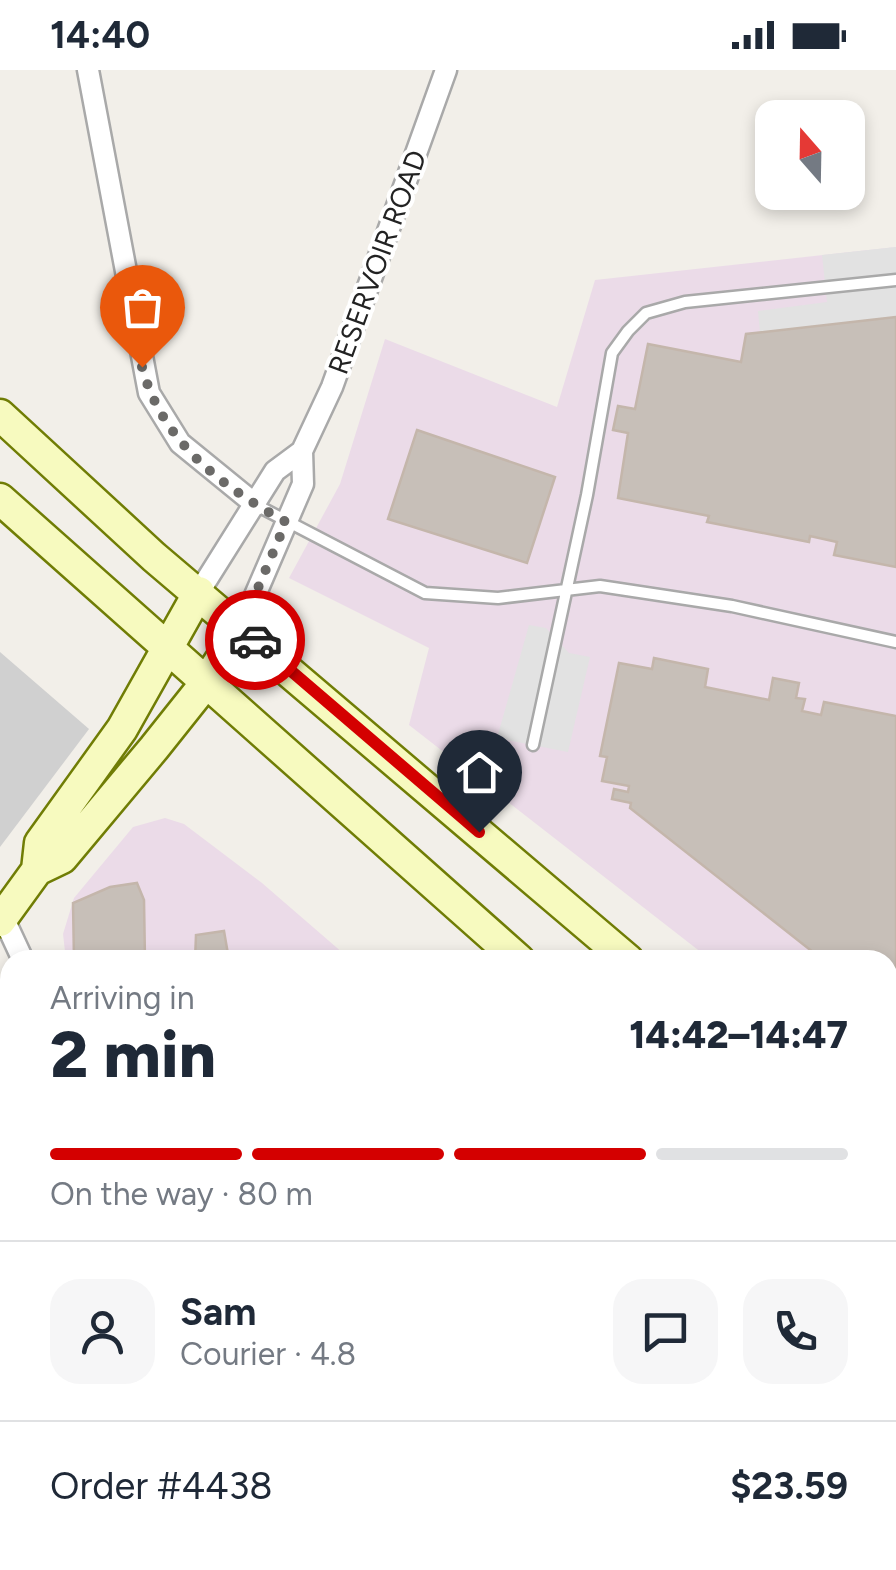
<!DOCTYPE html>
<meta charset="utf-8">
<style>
:root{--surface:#fff;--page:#f6f6f7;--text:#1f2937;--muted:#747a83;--line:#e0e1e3;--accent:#d40000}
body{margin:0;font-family:Figtree,sans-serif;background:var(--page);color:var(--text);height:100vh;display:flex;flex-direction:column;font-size:38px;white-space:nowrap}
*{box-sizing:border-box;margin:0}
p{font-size:32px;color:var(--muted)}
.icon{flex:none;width:55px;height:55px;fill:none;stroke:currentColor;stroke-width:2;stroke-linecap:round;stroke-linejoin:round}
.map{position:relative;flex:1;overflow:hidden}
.sheet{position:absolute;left:0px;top:880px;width:898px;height:620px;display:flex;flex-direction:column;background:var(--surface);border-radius:30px 30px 0 0;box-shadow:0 5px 15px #0003}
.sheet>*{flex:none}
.needle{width:65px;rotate:340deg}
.fabs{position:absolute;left:755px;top:30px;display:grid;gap:20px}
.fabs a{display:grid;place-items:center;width:110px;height:110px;border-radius:20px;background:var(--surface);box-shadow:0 5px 15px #0003;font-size:50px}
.pin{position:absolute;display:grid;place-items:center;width:85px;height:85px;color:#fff;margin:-102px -42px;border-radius:50% 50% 50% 0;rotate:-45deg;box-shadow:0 0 10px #0007}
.pin .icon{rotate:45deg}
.courier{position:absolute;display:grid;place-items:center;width:100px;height:100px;margin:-50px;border:8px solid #d40000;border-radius:50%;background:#fff;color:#222;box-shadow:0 2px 12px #0007}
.headline em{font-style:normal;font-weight:800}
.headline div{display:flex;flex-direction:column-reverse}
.headline{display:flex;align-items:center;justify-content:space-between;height:170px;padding:0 50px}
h1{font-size:65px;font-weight:800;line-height:75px}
.bar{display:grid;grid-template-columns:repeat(4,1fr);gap:15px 10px;align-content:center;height:120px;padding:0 50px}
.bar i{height:12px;border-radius:8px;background:var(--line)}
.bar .selected{background:var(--accent)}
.bar p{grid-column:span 4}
.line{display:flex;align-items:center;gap:25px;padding:0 50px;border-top:2px solid var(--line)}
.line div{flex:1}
.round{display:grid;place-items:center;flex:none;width:105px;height:105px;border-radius:30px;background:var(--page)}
.status{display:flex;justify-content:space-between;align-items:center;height:70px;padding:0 50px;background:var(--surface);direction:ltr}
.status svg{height:28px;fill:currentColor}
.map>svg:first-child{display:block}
</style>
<div class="status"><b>14:40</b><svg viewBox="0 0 49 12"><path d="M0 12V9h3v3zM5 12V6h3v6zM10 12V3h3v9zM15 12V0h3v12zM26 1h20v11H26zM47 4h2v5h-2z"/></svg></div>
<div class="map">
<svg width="896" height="1500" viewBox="0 0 896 1500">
<rect width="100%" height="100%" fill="#f2efe9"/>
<!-- industrial -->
<path fill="#ebdbe8" d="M896,177v857l-8,-7v-137h-177l-302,-235 20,-77 -140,-70 51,-94 45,-145 172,68 38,-127z
M165,748l19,6 78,59 89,77h-285l-3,-26 11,-36 59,-71z
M399,1490h463l-3,10h-456z"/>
<!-- religious -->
<path fill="#d0d0d0" d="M0,582l89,77 -89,118z"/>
<!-- forest -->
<path fill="#add19e" d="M0,1116l10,9v144l-10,8z
M0,1343l10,16v131h114l11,10h-135z"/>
<!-- parking -->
<path fill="#e2e2e2" d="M896,177v70l-136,16 -2,-22 69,-9 -5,-47z
M529,555l17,3 23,25 21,4 -22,95 -71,-14z"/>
<!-- building -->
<path fill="#c7bfb8" stroke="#c4b6ab" stroke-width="2.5" d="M896,247v250l-62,-12 3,-13 -27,-6 -1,6 -102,-20 2,-6 -91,-18 10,-65 -15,-3 5,-24 17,3 13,-65 93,18 5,-28z
M417,360l138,47 -28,86 -139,-44z
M654,588l54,11 -3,18 64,13 4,-22 26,5 -3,15 9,1 -3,12 19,4 3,-13 72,14v301l-8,-6v-51h-65l-193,-152 1,-5 -19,-4 2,-10 14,3 1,-6 -27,-5 5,-24 -7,-1 19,-93 33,6z
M137,813l7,17 1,60h-71l-1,-57 37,-16z
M224,861l5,29h-34l1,-25z
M600,1490l10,10h-161l-5,-9z
M694,1490h125l-9,10h-104z"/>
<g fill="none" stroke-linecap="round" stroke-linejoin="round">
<defs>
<path id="lane" d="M256,435l169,88 73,5 102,-12 132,20 164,36
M533,675l54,-250 25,-142 16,-22 18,-18 39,-11 211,-22"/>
<path id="street" d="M88,0l61,323 31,50 76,62
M199,522l76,-121 27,-20
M241,558l62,-144 -1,-33 30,-64 114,-317
M3,847l20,43
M357,1490l4,10"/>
<path id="secondary" d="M0,345l154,142 474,403
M0,429l519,461
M37,800l3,-27 82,-114 77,-137
M0,851l37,-51 25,-12 92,-110 51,-64 36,-56
M888,1112l8,8
M888,1227l8,8"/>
</defs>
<!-- lane casing -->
<use href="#lane" stroke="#a9a9a9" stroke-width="15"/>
<!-- street casing -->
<use href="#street" stroke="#a9a9a9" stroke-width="25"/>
<!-- secondary casing -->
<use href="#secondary" stroke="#707d05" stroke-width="35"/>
<!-- lane -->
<use href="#lane" stroke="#fff" stroke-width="10"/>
<!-- street -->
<use href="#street" stroke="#fff" stroke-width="20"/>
<!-- secondary -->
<use href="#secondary" stroke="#f7fabf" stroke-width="30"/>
</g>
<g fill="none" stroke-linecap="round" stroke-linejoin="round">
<!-- done -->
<path stroke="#6b6a68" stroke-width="10" stroke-dasharray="0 18" d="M142,297c20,75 79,119 144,155l-45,106 14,12"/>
<!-- route -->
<path stroke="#d40000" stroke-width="12" d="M255,570l224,192"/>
</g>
<g text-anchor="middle" stroke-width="8" stroke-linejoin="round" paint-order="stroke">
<!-- street labels -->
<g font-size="28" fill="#222" stroke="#fff">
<text transform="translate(377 192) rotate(-70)" y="10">RESERVOIR ROAD</text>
</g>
</g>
</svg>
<div class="fabs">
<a><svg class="needle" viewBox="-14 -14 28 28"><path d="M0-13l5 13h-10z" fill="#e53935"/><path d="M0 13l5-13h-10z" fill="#747a83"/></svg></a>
</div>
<div class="pin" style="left:142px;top:297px;background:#ea580c"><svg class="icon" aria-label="bag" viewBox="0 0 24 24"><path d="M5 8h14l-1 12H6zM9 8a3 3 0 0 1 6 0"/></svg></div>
<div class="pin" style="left:479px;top:762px;background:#1f2937"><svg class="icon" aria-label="home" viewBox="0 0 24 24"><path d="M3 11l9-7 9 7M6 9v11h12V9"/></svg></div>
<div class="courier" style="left:255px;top:570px"><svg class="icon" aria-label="car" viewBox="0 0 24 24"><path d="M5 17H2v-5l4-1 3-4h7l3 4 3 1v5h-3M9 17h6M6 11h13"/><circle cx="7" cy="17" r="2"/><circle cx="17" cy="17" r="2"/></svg></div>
<section class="sheet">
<div class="headline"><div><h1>2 min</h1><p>Arriving in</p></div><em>14:42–14:47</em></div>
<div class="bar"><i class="selected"></i><i class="selected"></i><i class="selected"></i><i></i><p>On the way · 80 m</p></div>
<div class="line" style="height:180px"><a class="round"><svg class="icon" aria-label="person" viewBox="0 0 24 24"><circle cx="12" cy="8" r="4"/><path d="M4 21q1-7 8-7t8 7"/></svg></a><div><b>Sam</b><p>Courier · 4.8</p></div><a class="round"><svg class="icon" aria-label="chat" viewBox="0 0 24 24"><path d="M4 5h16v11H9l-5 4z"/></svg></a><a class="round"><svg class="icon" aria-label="phone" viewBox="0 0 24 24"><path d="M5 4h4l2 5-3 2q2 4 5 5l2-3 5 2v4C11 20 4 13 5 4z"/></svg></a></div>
<div class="line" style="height:130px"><div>Order #4438</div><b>$23.59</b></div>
</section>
</div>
